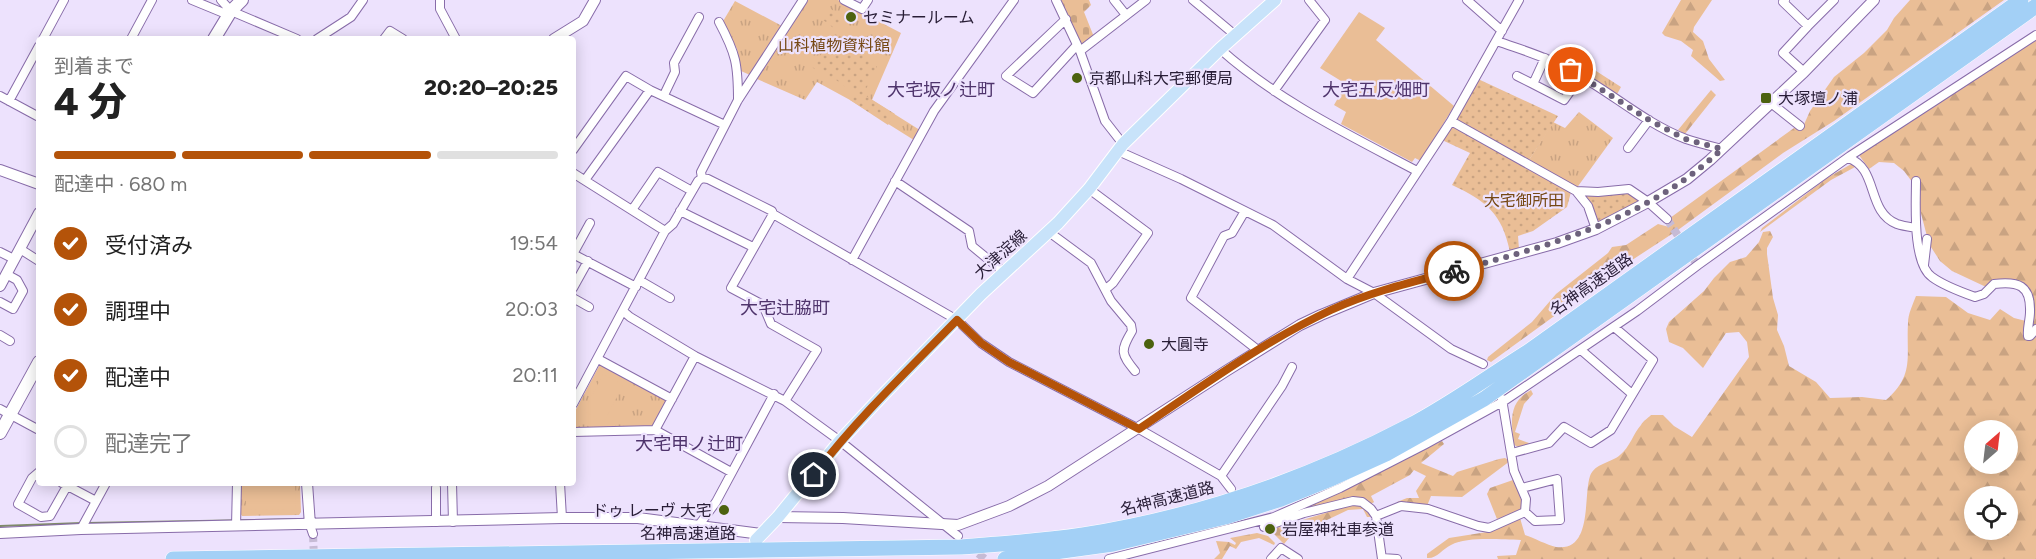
<!DOCTYPE html>
<html lang="ja">
<meta charset="utf-8">
<style>
:root{--surface:#fff;--page:#f6f6f6;--text:#222;--muted:#767676;--line:#e0e0e0;--accent:#b45309}
body{margin:0;font-family:Figtree,"Noto Sans JP",sans-serif;background:var(--page);color:var(--text);height:100vh;display:flex;flex-direction:column;font-size:22px;white-space:nowrap}
*{box-sizing:border-box;margin:0}
p{font-size:20px;color:var(--muted)}
.icon{flex:none;width:33px;height:33px;fill:none;stroke:currentColor;stroke-width:2;stroke-linecap:round;stroke-linejoin:round}
.map{position:relative;flex:1;overflow:hidden}
.panel{position:absolute;left:36px;top:36px;width:540px;height:450px;display:flex;flex-direction:column;background:var(--surface);border-radius:6px;box-shadow:0 3px 15px #0003}
.panel>*{flex:none}
.needle{width:39px;rotate:28deg}
.tools{position:absolute;left:1964px;top:420px;display:grid;gap:12px}
.tools a{display:grid;place-items:center;width:54px;height:54px;border-radius:50%;background:var(--surface);box-shadow:0 3px 15px #0003;font-size:30px}
.pin{position:absolute;display:grid;place-items:center;width:51px;height:51px;color:#fff;margin:-26px;border:3px solid #fff;border-radius:50%;box-shadow:0 2px 6px #0007}
.courier{position:absolute;display:grid;place-items:center;width:60px;height:60px;margin:-30px;border:4px solid #b45309;border-radius:50%;background:#fff;color:#222;box-shadow:0 2px 8px #0007}
.headline em{font-style:normal;font-weight:800}
.headline div{display:flex;flex-direction:column-reverse}
.headline{display:flex;align-items:center;justify-content:space-between;height:102px;padding:0 18px}
h1{font-size:39px;font-weight:800;line-height:45px}
.bar{display:grid;grid-template-columns:repeat(4,1fr);gap:9px 6px;align-content:center;height:72px;padding:0 18px}
.bar i{height:8px;border-radius:4px;background:var(--line)}
.bar .active{background:var(--accent)}
.bar p{grid-column:span 4}
ol{padding:0 18px;list-style:none}
li{display:flex;align-items:center;gap:18px;height:66px}
li p{margin-inline-start:auto}
li .icon{padding:6px;border-radius:50%;background:var(--accent);color:#fff;stroke-width:4}
li:last-child{color:var(--muted)}
li i{width:33px;height:33px;border:3px solid var(--line);border-radius:50%}
.map>svg:first-child{display:block}
</style>
<div class="map">
<svg width="2036" height="559" viewBox="0 0 2036 559">
<defs>
<pattern id="grass-tufts" width="24" height="20" patternUnits="userSpaceOnUse" patternTransform="scale(1.5)"><rect width="24" height="20" fill="#eabe96"/><path d="M3 7l-1-3M5 7V3M7 7l1-3M15 17l-1-3M17 17v-4M19 17l1-3" fill="none" stroke="#c9a382"/></pattern>
<pattern id="forest-firs" width="22" height="20" patternUnits="userSpaceOnUse" patternTransform="scale(1.5)"><rect width="22" height="20" fill="#eabe96"/><path d="M5 1l3.5 6h-7zM16 11l3.5 6h-7z" fill="#c9a382"/></pattern>
<pattern id="cemetery-stones" width="16" height="16" patternUnits="userSpaceOnUse" patternTransform="scale(1.5)"><rect width="16" height="16" fill="#eabe96"/><path d="M2 7V4a2 2 0 0 1 4 0v3zM10 15v-3a2 2 0 0 1 4 0v3z" fill="#c9a382"/></pattern>
<pattern id="garden-dots" width="8" height="8" patternUnits="userSpaceOnUse" patternTransform="scale(1.5)"><rect width="8" height="8" fill="#eabe96"/><path d="M2 2h.1M6 6h.1" fill="none" stroke="#c9a382" stroke-width="1.8" stroke-linecap="round"/></pattern>
</defs>
<rect width="100%" height="100%" fill="#ede2fd"/>
<!-- grass -->
<path fill="url(#grass-tufts)" d="M808,0h30l63,33 -29,67 51,32 -6,10 -67,-42 -33,-18 -12,18 -48,-21z
M735,1l47,25 -32,49 -9,-4 -4,-22 -15,-26z
M1593,69l28,18 -5,9 -28,-18z
M1579,112l34,26 -37,51 -47,-29 24,-38 12,6z
M605,365l61,33 1,4 -12,25 -82,2v-14l26,-49z
M239,483h61l1,29 -2,3 -57,1 -2,-3z"/>
<!-- forest -->
<path fill="url(#forest-firs)" fill-rule="evenodd" d="M1681,0h31l-18,27 -1,5 10,9 6,18 16,21 -5,1 -29,-25 2,-6 -12,-9 -16,-5 -3,-3z
M1910,0h94l-170,121 -51,32 -105,77 -52,34 -135,98 -4,-2 1,-3 44,-35 24,-28 52,-41 4,-6 14,-2 32,-21 11,3 3,-2 -2,-7 124,-90 8,1 8,-18 24,-34 30,-24 23,-23 7,-12z
M2036,40v519h-538l-1,-3 19,-1 5,-15c-19,0 -53,-4 -70,5 -9,4 -14,14 -24,13v-4l22,-16 38,-6 33,-14 5,17c9,3 22,10 31,12 37,5 27,-50 34,-71 5,-13 21,-13 30,-21 10,-8 13,-21 21,-30 2,-4 7,-7 10,-10h12l11,11 18,11 57,-80 -2,-15 -8,-10 -13,1 -23,35 -20,-20 -14,-6 -3,-13 3,-7 35,-31 10,-13 16,-16 16,-5 13,-15 4,-10 7,-1 3,6 -6,11v6l6,44 5,17 -1,15 7,16 5,20 27,16 14,16 32,-1 24,3c29,-25 20,-44 22,-77 0,-9 5,-19 8,-27l30,1 22,16 22,7 10,-11 14,9 12,3 -1,-28 -12,-7h-29l-32,-15 -12,-10 -11,-17 -16,-61 -9,-12 -10,-8 -15,-1 -10,7 -10,-14zM1974,430h33v34h-33zM1974,496h33v34h-33z
M1711,90l5,5 -31,39 -7,-4z
M1853,163l4,3 -26,14 -71,52 2,-4 65,-50z
M1531,390l2,4 -9,10 -9,28 5,2 -2,5 11,4 -1,3 -5,3 -9,-4c-3,-23 -6,-43 17,-55z
M1442,441l2,3 -23,19 32,13 4,-4 42,-13 6,-1 5,3 -48,36 -31,-1 -4,10 -30,-4 10,-4h12l-3,-7 10,-15 -12,-6 -4,5 -39,21 3,6 -3,2 -6,-5 -58,10v-3z
M1513,480c4,10 12,21 7,31l-23,8 -10,-25 3,-6z
M1355,504l8,2 8,9 -1,2h-3l-4,-8 -15,1 -59,28 -5,6 -12,-12 1,-3z
M1257,533l11,3 7,7 -1,2 -15,-7 -18,4 -5,7 -6,-3 -8,13h-8l6,-6 -4,-12 13,1 6,3 1,-2 -6,-5z"/>
<!-- cemetery -->
<path fill="url(#cemetery-stones)" d="M1059,0h30l2,5 -7,7 10,25 -11,9 -4,-1z"/>
<!-- garden -->
<path fill="url(#garden-dots)" d="M831,9l13,10 -8,11 -14,-11z
M835,35l41,30v6l-13,23 32,20 -7,11 -38,-25 4,-7 -22,-16 -3,3 -17,-13z
M1478,79l80,37 -29,44 -72,-39v-4z
M1456,126l115,66 -4,15 -34,24 -15,5 1,13 -9,3c-8,-39 -24,-51 -58,-67l18,-32 -28,-13 8,-13z
M1630,192l13,9 -46,22 -12,-27z"/>
<!-- pitch -->
<path fill="#eabe96" d="M1359,12l26,16 -9,12 78,66 -33,55 -6,-3 -3,4 -71,-38 5,-12 -12,-7 12,-21 -26,-16z
M603,374l20,11 -19,37 -20,-11z
M246,483h49l1,26 -50,1z"/>
<g fill="none" stroke-linecap="round" stroke-linejoin="round">
<!-- stream -->
<path stroke="#7f8a69" stroke-width="2" d="M87,523l220,-4
M0,526l82,-3"/>
<!-- minor-tunnel -->
<path stroke="#c6bbd5" stroke-width="8" stroke-dasharray="8 4" stroke-linecap="butt" d="M1667,219l29,44
M313,534l1,25
M969,546l16,13"/>
<defs>
<path id="minor" d="M192,0l34,14 5,-3
M221,0l10,11 66,28
M440,0v9l16,30
M844,0l18,9 6,-9
M1056,0l24,51 25,70 18,23
M1114,0l12,15
M1193,0l42,35
M1467,0l35,31
M1785,0l-2,2 25,24 -25,27 21,19
M1066,19l-60,57 27,17 44,-48
M719,22c17,32 19,42 19,78
M1808,26l26,-26
M43,39l21,-39
M131,39l21,-39
M317,39l34,-22 12,-17
M384,39l6,-8 13,8
M1497,41c25,9 50,16 73,29 40,21 74,53 116,69 12,4 24,7 36,10
M1220,49c58,52 129,86 197,122
M1080,51l66,-51
M1545,58l-12,26 31,16 17,-24
M1517,76l16,8
M1274,91l51,-71 -16,-20
M664,95l11,-23 -1,-9 25,-46
M0,96l39,21
M9,101l30,-55
M1771,103l29,23
M1451,121l125,70 22,1 31,-3 19,13 19,17
M1628,148l21,-28
M573,150l53,-74 24,14
M1118,151l63,28 92,46 74,54 27,14 77,56 32,15
M1848,158c31,10 18,54 49,66 6,2 13,3 19,4
M573,173l92,58
M702,178l6,1 64,32 1,3 184,106 24,23 28,19 130,67 82,47 10,13
M585,180l65,-90 75,35
M895,181l74,50 3,15 33,27
M1916,181c0,22 -4,82 16,96 12,9 29,15 43,20l9,-3 10,-10c24,-3 37,1 36,28 0,8 -3,16 -2,24h2l6,-7
M1089,189l59,44 -35,50 -7,6
M1576,191l12,15 8,23
M632,210l26,-38 34,19
M680,211l73,36
M1245,211l-13,22 -8,3 -33,62 68,53
M773,214l-42,74 32,17 8,19 46,26 -32,51
M1049,232l42,31 20,38 20,24 1,6c-12,20 -11,23 3,40
M20,249l19,12
M0,252l14,7
M573,254l63,33
M573,254l17,-31
M852,260l82,-149 80,-111
M1924,265l3,-26
M1347,279l104,-158 68,-121
M639,280l31,18
M573,288l15,-27
M573,298l16,9
M0,302l13,7 10,-18 -6,-11 -11,-6
M623,311l7,6 65,39 90,45 55,40 118,95
M0,335l10,6
M1581,350l51,44
M598,359l74,40
M573,404l92,-173 8,-7 25,-43 4,-3 -1,-6 37,-72 65,-100
M0,409l39,21
M655,430l76,42
M573,432l82,-2 40,-74
M1512,453l37,-10 15,-16 27,16 20,-13 42,-70 -39,-33
M39,472l-7,6 -14,26 23,13 9,-1 17,-30
M1221,476l61,-90 10,-19
M62,483l34,18
M452,483l1,39
M560,483l2,35
M436,488v34
M1522,488l35,-9 3,41 -25,1 -10,-9
M1376,516l25,-10 27,3 50,17 11,2 36,-16 1,-13 -12,-28 -12,-72
M310,525l3,9
M699,525l17,-23 58,-108
M236,526l1,-43
M1264,527l40,-14 49,-12 9,1 9,7 5,7 6,43
M81,529l25,-46
M1382,558l15,1
M1109,559l165,-42 66,-29 84,-43 80,-44 133,-90 61,-46 152,-109 186,-121
M1271,559l10,-11 17,11"/>
<path id="tertiary" d="M554,39l29,-18 12,-21
M0,170l39,14
M0,286l39,-73
M307,483l3,42
M778,517l65,1 115,7 51,-19 39,-20 178,-115 74,-46 21,-10 53,-22 183,-50 39,-14 52,-27 39,-23 23,-19 94,-88 70,-72
M0,533l81,-4 481,-11h76l123,16"/>
<path id="secondary" d="M214,39l17,-28 11,-11
M0,433l39,-71"/>
<path id="primary" d="M756,540l22,-23 62,-76 40,-43 101,-104 77,-71 31,-34 34,-45 97,-95 55,-49"/>
<path id="motorway" d="M173,559l788,-12c41,-3 81,-6 122,-12 113,-18 225,-56 326,-109 42,-22 80,-50 120,-75l492,-351
M1005,559l108,-15 112,-27 56,-18 52,-21 53,-24 98,-55 552,-393"/>
</defs>
<!-- minor casing -->
<use href="#minor" stroke="#886ca9" stroke-width="10"/>
<!-- tertiary casing -->
<use href="#tertiary" stroke="#886ca9" stroke-width="12"/>
<!-- secondary casing -->
<use href="#secondary" stroke="#886ca9" stroke-width="14"/>
<!-- primary casing -->
<use href="#primary" stroke="#fff" stroke-width="14"/>
<!-- motorway casing -->
<use href="#motorway" stroke="#fff" stroke-width="16"/>
<!-- minor -->
<use href="#minor" stroke="#fff" stroke-width="8"/>
<!-- tertiary -->
<use href="#tertiary" stroke="#fff" stroke-width="10"/>
<!-- secondary -->
<use href="#secondary" stroke="#fff" stroke-width="12"/>
<!-- primary -->
<use href="#primary" stroke="#c8e3fa" stroke-width="12"/>
<!-- motorway -->
<use href="#motorway" stroke="#a3d0f6" stroke-width="15"/>
</g>
<g fill="none" stroke-linecap="round" stroke-linejoin="round">
<!-- done -->
<path stroke="#6d627c" stroke-width="6" stroke-dasharray="0 10.8" d="M1454,271c95,-25 194,-52 268,-122l-37,-10 -36,-19 -78,-50"/>
<!-- route -->
<path stroke="#b45309" stroke-width="8" d="M814,475c43,-56 94,-105 143,-155l24,23 28,19 130,67c62,-42 124,-87 192,-119 39,-18 81,-28 123,-39"/>
</g>
<!-- markers -->
<g fill="#4c620f" stroke="#ede2fd" stroke-width="2">
<circle cx="851" cy="17" r="6"/>
<circle cx="1077" cy="78" r="6"/>
<rect x="1760" y="92" width="12" height="12" rx="3"/>
<circle cx="1149" cy="344" r="6"/>
<circle cx="724" cy="510" r="6"/>
<circle cx="1270" cy="529" r="6"/>
</g>
<g text-anchor="middle" stroke-width="4.5" stroke-linejoin="round" paint-order="stroke">
<!-- poi labels -->
<g font-size="16" fill="#281d36" stroke="#ede2fd" text-anchor="start">
<text x="863" y="23">セミナールーム</text>
<text x="1089" y="84">京都山科大宅郵便局</text>
<text x="1778" y="104">大塚壇ノ浦</text>
<text x="1161" y="350">大圓寺</text>
<text x="712" y="516" text-anchor="end">ドゥ レーヴ 大宅</text>
<text x="1282" y="535">岩屋神社車参道</text>
</g>
<!-- park labels -->
<g font-size="16" fill="#764814" stroke="#ede2fd">
<text x="834" y="51">山科植物資料館</text>
<text x="1524" y="206">大宅御所田</text>
</g>
<!-- street labels -->
<g font-size="16" fill="#281d36" stroke="#ede2fd">
<text transform="translate(1000 254) rotate(-42)" y="6">大津淀線</text>
<text transform="translate(1591 284) rotate(-35)" y="6">名神高速道路</text>
<text transform="translate(1167 498) rotate(-14)" y="6">名神高速道路</text>
<text x="688" y="539">名神高速道路</text>
</g>
<!-- neighbourhood labels -->
<g font-size="18" fill="#4f346c" stroke="#ede2fd">
<text x="941" y="96">大宅坂ノ辻町</text>
<text x="1376" y="96">大宅五反畑町</text>
<text x="785" y="314">大宅辻脇町</text>
<text x="689" y="450">大宅甲ノ辻町</text>
</g>
</g>
</svg>
<div class="tools">
<a><svg class="needle" viewBox="-14 -14 28 28"><path d="M0-13l5 13h-10z" fill="#e53935"/><path d="M0 13l5-13h-10z" fill="#767676"/></svg></a>
<a><svg class="icon" aria-label="locate" viewBox="0 0 24 24"><circle cx="12" cy="12" r="6"/><path d="M12 2v4M12 18v4M2 12h4M18 12h4"/></svg></a>
</div>
<div class="pin" style="left:1571px;top:70px;background:#ea580c"><svg class="icon" aria-label="bag" viewBox="0 0 24 24"><path d="M5 8h14l-1 12H6zM9 8a3 3 0 0 1 6 0"/></svg></div>
<div class="pin" style="left:814px;top:475px;background:#1f2937"><svg class="icon" aria-label="home" viewBox="0 0 24 24"><path d="M3 11l9-7 9 7M6 9v11h12V9"/></svg></div>
<div class="courier" style="left:1454px;top:271px"><svg class="icon" aria-label="bike" viewBox="0 0 24 24"><circle cx="6" cy="16" r="4"/><circle cx="18" cy="16" r="4"/><path d="M6 16l4-8h5l3 8M10 8l3 8H6M13 5h3"/></svg></div>
<section class="panel">
<div class="headline"><div><h1>4 分</h1><p>到着まで</p></div><em>20:20–20:25</em></div>
<div class="bar"><i class="active"></i><i class="active"></i><i class="active"></i><i></i><p>配達中 · 680 m</p></div>
<ol>
<li><svg class="icon" aria-label="check" viewBox="0 0 24 24"><path d="M5 12l5 5 9-10"/></svg>受付済み<p>19:54</p></li>
<li><svg class="icon" aria-label="check" viewBox="0 0 24 24"><path d="M5 12l5 5 9-10"/></svg>調理中<p>20:03</p></li>
<li><svg class="icon" aria-label="check" viewBox="0 0 24 24"><path d="M5 12l5 5 9-10"/></svg>配達中<p>20:11</p></li>
<li><i></i>配達完了</li>
</ol>
</section>
</div>
